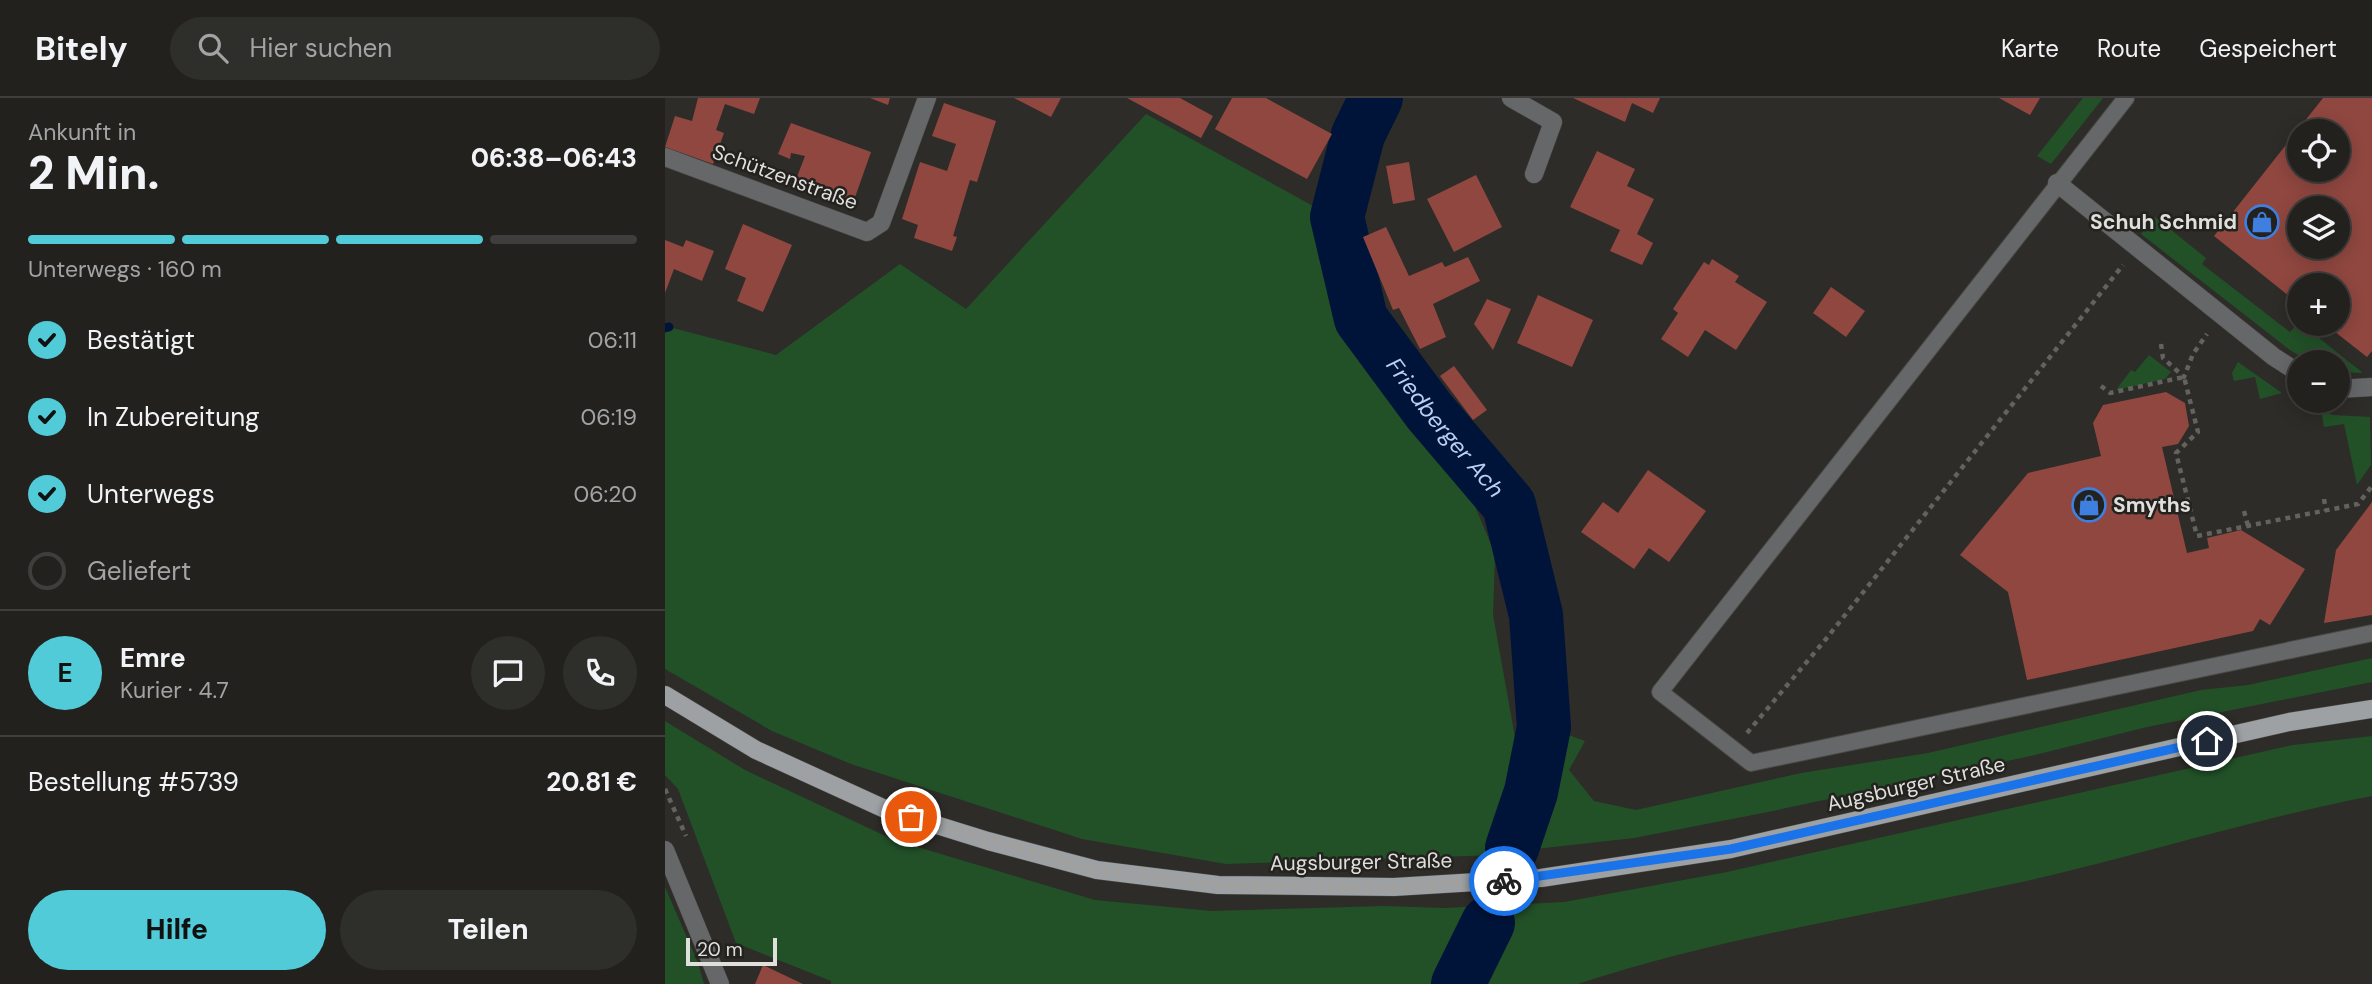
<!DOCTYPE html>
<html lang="de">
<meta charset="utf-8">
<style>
:root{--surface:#22211e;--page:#2e2e2b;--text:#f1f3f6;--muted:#a2a3a4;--line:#3f3e3c;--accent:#52cbd8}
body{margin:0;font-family:"DM Sans",sans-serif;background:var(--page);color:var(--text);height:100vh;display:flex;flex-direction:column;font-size:26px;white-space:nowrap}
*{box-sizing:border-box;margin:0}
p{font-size:23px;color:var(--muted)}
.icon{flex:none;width:38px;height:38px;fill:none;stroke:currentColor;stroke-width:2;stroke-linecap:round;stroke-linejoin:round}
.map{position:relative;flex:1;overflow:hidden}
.side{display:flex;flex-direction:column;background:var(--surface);width:665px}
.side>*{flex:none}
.buttons{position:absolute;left:1622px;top:21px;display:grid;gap:14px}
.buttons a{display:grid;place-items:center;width:63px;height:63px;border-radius:50%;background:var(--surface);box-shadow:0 4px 18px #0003,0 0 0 2px var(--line);font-size:35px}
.scale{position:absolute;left:21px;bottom:18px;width:91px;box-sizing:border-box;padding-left:7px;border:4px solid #dfdfdc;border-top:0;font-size:19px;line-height:24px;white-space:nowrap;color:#dfdfdc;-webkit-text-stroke:5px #23221f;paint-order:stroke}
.pin{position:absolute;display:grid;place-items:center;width:60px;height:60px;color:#fff;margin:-30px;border:4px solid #fff;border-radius:50%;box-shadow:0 2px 7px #0007}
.courier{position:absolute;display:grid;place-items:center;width:70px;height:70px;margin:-35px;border:5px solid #1a73e8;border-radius:50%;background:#fff;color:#222;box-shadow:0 2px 9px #0007}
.summary em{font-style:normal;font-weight:800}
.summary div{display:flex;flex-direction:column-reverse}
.summary{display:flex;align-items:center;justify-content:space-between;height:119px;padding:0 28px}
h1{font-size:46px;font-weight:800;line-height:52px}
.bar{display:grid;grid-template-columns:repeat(4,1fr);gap:10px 7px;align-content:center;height:84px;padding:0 28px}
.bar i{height:9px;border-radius:5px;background:var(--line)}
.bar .current{background:var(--accent)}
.bar p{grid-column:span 4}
.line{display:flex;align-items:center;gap:18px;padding:0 28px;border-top:2px solid var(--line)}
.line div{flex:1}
.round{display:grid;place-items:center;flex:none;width:74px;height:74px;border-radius:37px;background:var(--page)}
ol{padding:0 28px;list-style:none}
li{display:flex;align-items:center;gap:21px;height:77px}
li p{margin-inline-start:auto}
li .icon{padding:7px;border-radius:50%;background:var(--accent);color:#111;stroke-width:4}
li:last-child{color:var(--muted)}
li i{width:38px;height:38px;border:4px solid var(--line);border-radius:50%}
.cta{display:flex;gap:14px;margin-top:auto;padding:14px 28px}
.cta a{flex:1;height:80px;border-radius:42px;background:var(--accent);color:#111;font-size:28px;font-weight:800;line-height:80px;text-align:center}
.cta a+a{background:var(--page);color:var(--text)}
header{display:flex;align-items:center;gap:42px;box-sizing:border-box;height:98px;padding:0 35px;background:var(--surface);border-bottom:2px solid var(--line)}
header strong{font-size:33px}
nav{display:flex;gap:38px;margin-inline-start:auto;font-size:24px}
.search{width:490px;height:63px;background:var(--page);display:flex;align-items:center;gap:18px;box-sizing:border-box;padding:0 24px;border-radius:38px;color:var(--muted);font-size:26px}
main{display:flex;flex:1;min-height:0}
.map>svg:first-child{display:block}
</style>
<header>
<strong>Bitely</strong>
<div class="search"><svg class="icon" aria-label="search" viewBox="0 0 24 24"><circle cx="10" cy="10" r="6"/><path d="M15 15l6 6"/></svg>Hier suchen</div>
<nav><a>Karte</a><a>Route</a><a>Gespeichert</a></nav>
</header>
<main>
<section class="side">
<div class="summary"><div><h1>2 Min.</h1><p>Ankunft in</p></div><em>06:38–06:43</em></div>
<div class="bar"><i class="current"></i><i class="current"></i><i class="current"></i><i></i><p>Unterwegs · 160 m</p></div>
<ol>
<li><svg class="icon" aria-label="check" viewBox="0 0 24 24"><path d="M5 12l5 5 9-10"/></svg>Bestätigt<p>06:11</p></li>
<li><svg class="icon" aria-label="check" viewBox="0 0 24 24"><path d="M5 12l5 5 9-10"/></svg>In Zubereitung<p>06:19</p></li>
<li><svg class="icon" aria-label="check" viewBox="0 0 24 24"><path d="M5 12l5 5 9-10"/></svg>Unterwegs<p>06:20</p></li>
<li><i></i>Geliefert</li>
</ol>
<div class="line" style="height:126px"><b class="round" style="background:var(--accent);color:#111">E</b><div><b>Emre</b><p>Kurier · 4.7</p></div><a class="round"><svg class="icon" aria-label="chat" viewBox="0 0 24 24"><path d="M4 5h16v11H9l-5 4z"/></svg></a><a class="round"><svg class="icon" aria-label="phone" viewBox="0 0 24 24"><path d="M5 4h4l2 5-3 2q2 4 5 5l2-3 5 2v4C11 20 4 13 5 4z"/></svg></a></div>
<div class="line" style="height:91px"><div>Bestellung #5739</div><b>20.81 €</b></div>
<div class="cta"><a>Hilfe</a><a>Teilen</a></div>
</section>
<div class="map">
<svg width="1707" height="886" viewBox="0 0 1707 886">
<rect width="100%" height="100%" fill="#2d2c28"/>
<!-- green -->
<path fill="#225128" d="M1418,0h20l-52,66 -14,-8z
M481,16l178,98 6,93 139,187 26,62 -2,61 23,128 -18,112 -272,9 -144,-25 -231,-75 -79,-33 -107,-62v-341l4,-1 107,28 124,-91 66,45z
M1490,119l51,41 -4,6 88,68 9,-10 64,51 -25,-1v-10h-28l-20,-12 -149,-116z
M1484,257l22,17 -6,7 -49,11 15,-20 4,2z
M1573,264l44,31 -22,6 -5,-22 -21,4 -2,-8z
M1656,312l12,5 37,2 1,48 -14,20 -13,-61 -20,3z
M1707,560v24l-225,45 -112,28 -272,58 -129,25 -99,11 10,-52 7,-68 33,12 -16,29 25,31 42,9 165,-37 127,-20 273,-63 47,-5z
M0,623l80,49 149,70 201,60 117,11 171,-5 61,2 120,-6 163,-30 566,-127 79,-9v60c-120,23 -236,61 -355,87 -146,32 -296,54 -439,101h-747v-3l-95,-38 -58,-154 -13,-14z
M0,789l33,76 6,21h-39z"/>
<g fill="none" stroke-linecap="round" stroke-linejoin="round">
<!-- stream -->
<path stroke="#00143a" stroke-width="9" d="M0,230l4,-1"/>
<!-- river -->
<g stroke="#00143a" stroke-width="54">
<path id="s1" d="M711,0l-18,37 -21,82 24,102 68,92 80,94 27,110 8,112 -13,65 -19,56"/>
<path d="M793,886l30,-61"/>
</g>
</g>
<!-- building -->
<path fill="#904740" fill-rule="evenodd" d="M33,0h62l-6,16 -29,-10 -9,26 8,3 -11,31 -48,-17 10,-31 17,5z
M205,0h20l-2,7z
M349,0h47l-10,19z
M462,0h53l33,18 -12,22z
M567,0h34l66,36 -25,45 -92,-50z
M908,0h87l-7,15 -21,-10 -7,19z
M1334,0h41l-10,17z
M1658,0h49v253l-5,6 -42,-33h13v-39h-39v19l-85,-68zM1634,33h39v39h-39zM1634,110h39v39h-39z
M279,5l52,18 -19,61 -7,-2 -17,56 4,1 -5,14 -38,-13 4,-13 -16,-6 18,-57 27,9 9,-27 -24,-8z
M126,25l80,29 -18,51 -58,-21 10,-26 -14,-3 -1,6 -12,-5z
M932,53l38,18 -8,17 27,13 -17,35 16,9 -11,22 -32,-14 10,-21 -50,-23z
M744,64l6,38 -22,4 -7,-38z
M811,77l26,52 -48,25 -27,-53z
M78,126l49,21 -29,67 -26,-11 9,-23 -21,-9z
M721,129l23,49 33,-14 3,5 23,-10 12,24 -47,23 13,33 -26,12 -21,-41 -6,2 -30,-73z
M0,142l18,7 3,-7 28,11 -12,30 -28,-12 -9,24z
M1047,161l27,17 -4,6 32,20 -31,48 -31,-20 -17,27 -27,-18 17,-26 -5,-4 31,-47 5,3z
M1166,189l34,24 -19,26 -33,-24z
M873,197l55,25 -21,47 -55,-24z
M822,201l24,10 -18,41 -19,-26z
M789,268l33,44 -14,10 -33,-44z
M1501,294l19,11 4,23 -11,18 -16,3 25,106 22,-5 -2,-10 34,-8 64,39 -35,56 -10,-6 -7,12 -226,49 -19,-88 -48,-37 68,-82 73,-17 -8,-33 10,-18z
M983,372l58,41 -37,51 -20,-14 -15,21 -53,-37 22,-30 15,11z
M1707,404v113l-48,8 12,-73z
M98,867l40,19h-48z"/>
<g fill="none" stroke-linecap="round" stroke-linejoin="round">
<defs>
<path id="service" d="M1461,0l-466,594 91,71 621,-130"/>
<path id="minor" d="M846,0l42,24 -19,52
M0,59l202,75 14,-9 46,-125
M1392,85l217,174 25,16
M1673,291l34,-2
M0,752l55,134"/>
<path id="primary" d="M0,597l91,55 129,59 103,32 109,29 121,15 176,2 147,-9 190,-29 558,-127 83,-13"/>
</defs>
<!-- service casing -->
<use href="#service" stroke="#494945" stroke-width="18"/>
<!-- minor casing -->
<use href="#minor" stroke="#494945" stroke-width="19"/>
<!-- primary casing -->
<use href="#primary" stroke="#494945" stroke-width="19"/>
<!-- path -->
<path stroke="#62625e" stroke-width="4.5" stroke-dasharray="5 5" stroke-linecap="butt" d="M1496,246l2,14 21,19 9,-23 14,-20
M1436,288l9,7 74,-16 14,55 -22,21 21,83 161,-32 14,-18
M1659,401l2,12
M1579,413l4,15
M1082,635l79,-94 297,-374
M0,691l21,47"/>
<!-- service -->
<use href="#service" stroke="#656768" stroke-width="16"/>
<!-- minor -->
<use href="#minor" stroke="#656768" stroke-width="18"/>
<!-- primary -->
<use href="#primary" stroke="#9da1a4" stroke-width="18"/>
</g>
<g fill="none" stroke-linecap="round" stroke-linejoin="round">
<!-- done -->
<path stroke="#a1a09d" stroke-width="7" stroke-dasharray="0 12.6" d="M246,719l186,53 121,15 176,2 110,-6"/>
<!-- route -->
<path stroke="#1a73e8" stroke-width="9" d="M839,783l227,-32 476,-108"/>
</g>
<!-- icons -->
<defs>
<symbol id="shop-ring" viewBox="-11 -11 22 22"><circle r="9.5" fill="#23221f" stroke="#3f7fe0" stroke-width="1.5"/><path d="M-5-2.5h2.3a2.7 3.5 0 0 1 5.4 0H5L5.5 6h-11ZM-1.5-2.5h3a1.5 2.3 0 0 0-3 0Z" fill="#3f7fe0"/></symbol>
</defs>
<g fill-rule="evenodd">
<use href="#shop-ring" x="1578" y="105" width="38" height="38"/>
<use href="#shop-ring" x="1405" y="388" width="38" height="38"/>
</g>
<g text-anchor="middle" stroke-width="5" stroke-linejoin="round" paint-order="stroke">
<!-- street labels -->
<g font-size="21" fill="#dfdfdc" stroke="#23221f">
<text transform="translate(120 79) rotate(20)" y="7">Schützenstraße</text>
<text transform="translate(1251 686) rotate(-13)" y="7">Augsburger Straße</text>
<text transform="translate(696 764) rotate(-1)" y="7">Augsburger Straße</text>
</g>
<!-- poi labels -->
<g font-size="21" font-weight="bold" fill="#dfdfdc" stroke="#23221f" text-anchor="end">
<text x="1572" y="131">Schuh Schmid</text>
<text x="1448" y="414" text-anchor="start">Smyths</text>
</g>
<!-- water labels -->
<g font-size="23" font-style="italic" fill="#b8d0f1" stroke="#23221f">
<text dy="8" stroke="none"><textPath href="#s1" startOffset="368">Friedberger Ach</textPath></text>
</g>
</g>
</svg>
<div class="buttons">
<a><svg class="icon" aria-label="locate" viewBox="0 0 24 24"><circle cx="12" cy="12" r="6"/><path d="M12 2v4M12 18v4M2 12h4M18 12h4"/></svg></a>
<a><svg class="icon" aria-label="layers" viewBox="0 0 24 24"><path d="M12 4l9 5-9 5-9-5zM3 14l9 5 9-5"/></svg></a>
<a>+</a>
<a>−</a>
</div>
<div class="scale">20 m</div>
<div class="pin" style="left:246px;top:719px;background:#ea580c"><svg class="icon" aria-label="bag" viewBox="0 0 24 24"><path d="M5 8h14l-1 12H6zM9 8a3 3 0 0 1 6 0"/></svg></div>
<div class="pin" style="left:1542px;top:643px;background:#1f2937"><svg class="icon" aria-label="home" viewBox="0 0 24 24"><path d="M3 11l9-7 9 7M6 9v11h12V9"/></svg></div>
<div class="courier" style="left:839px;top:783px"><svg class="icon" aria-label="bike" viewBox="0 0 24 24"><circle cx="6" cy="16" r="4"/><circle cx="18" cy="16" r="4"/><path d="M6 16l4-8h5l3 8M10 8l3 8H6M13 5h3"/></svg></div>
</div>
</main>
